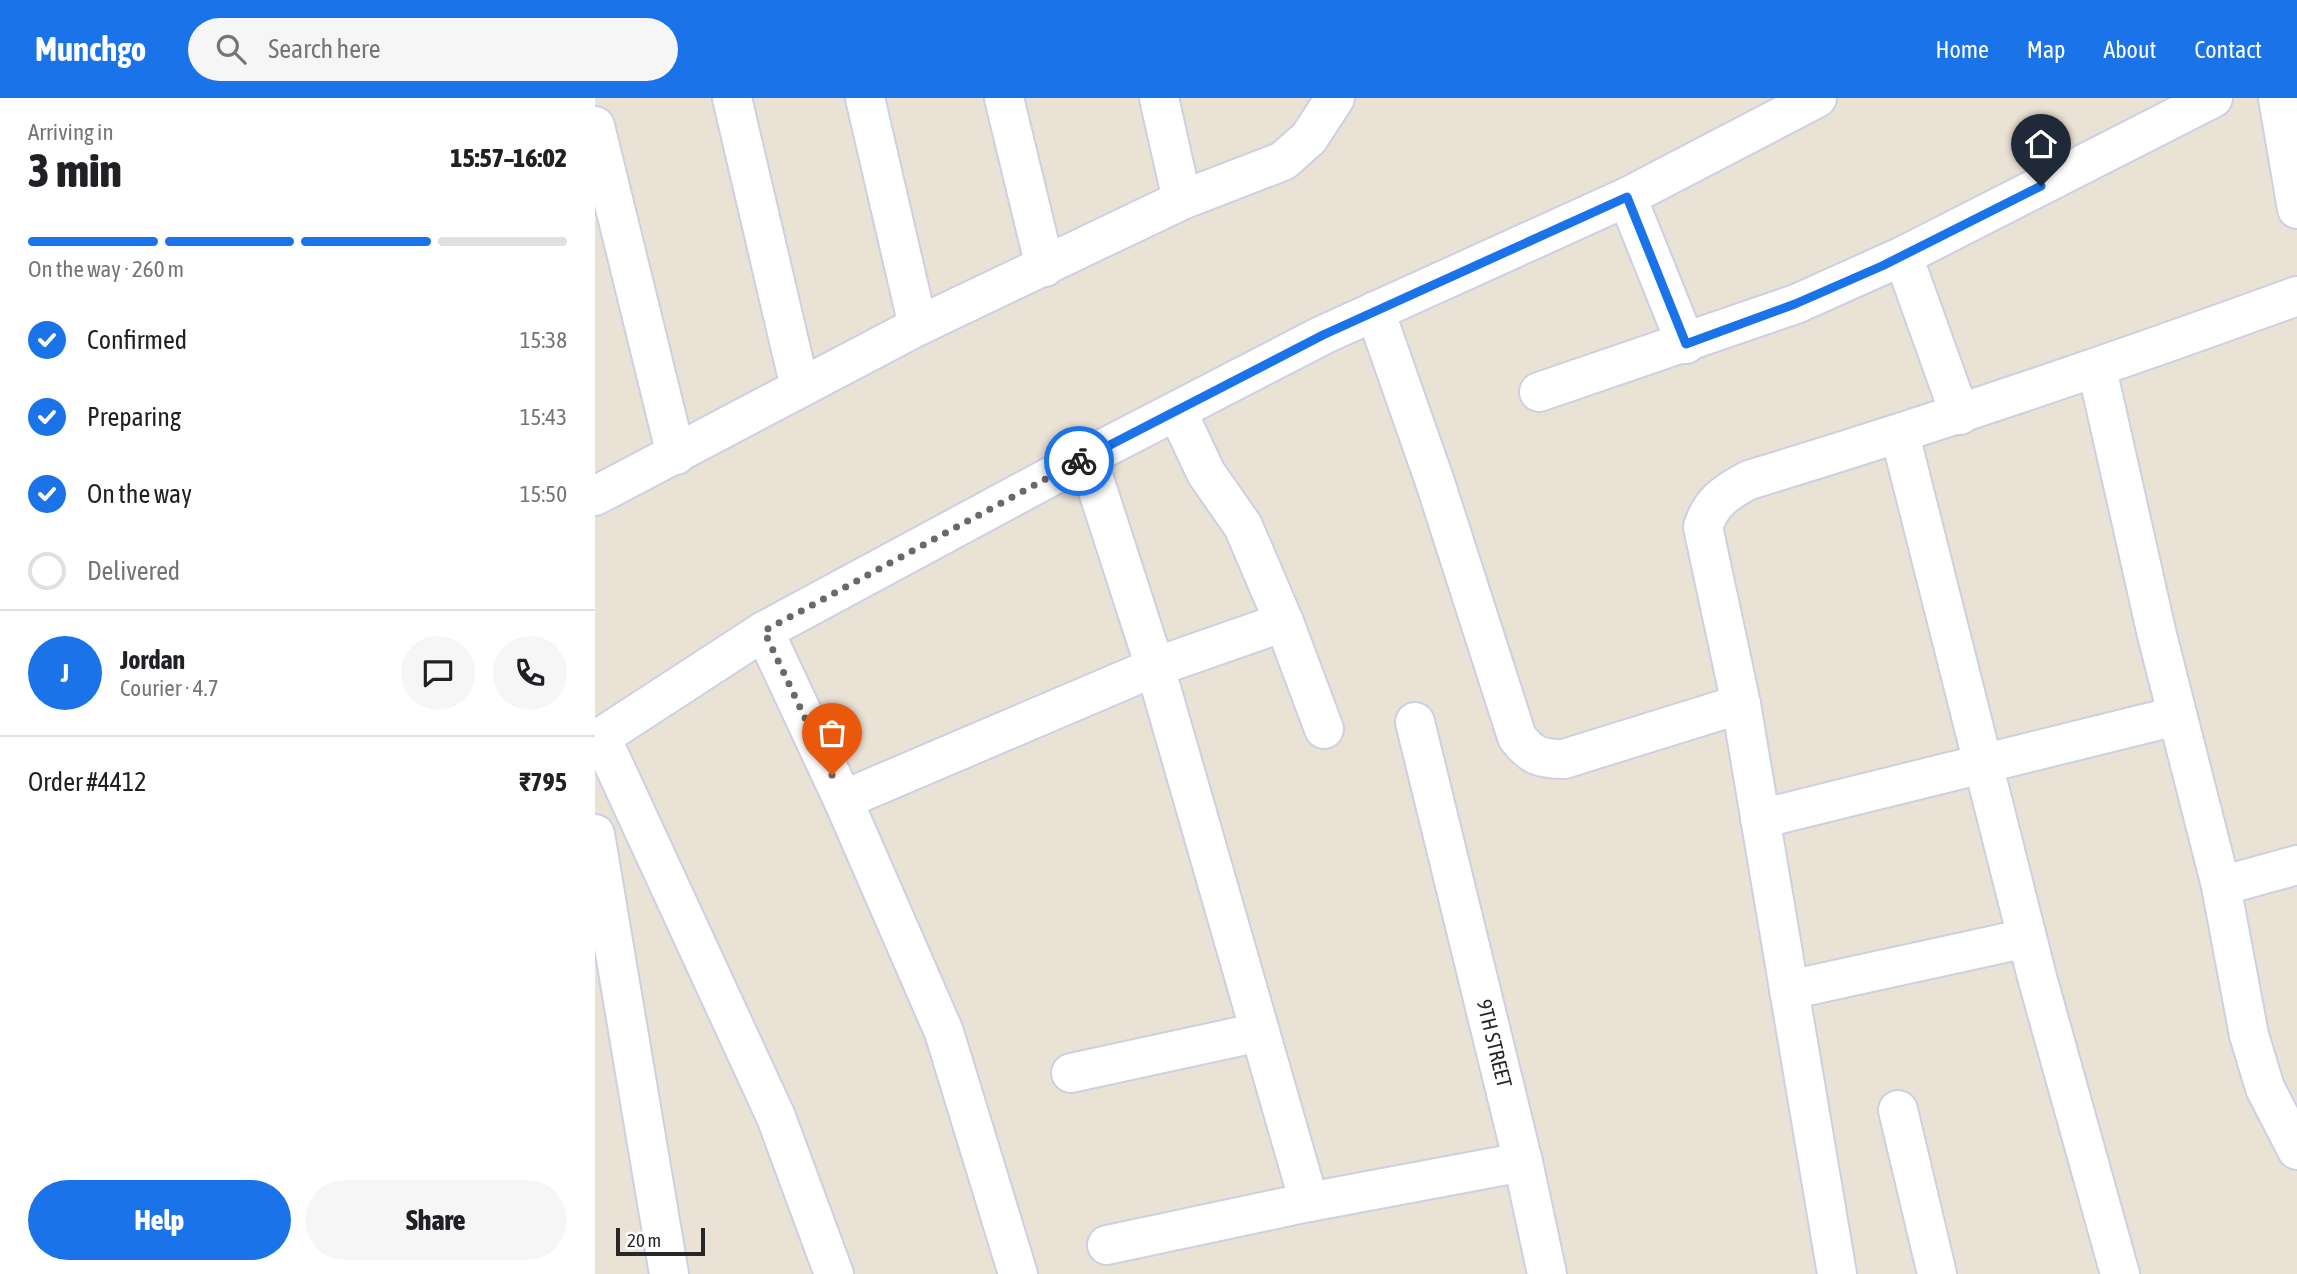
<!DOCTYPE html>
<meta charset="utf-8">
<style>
:root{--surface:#fff;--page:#f6f6f6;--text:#202124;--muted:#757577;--line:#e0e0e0;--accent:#1a73e8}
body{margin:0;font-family:"Asap Condensed",sans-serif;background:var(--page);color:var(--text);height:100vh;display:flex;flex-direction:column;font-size:26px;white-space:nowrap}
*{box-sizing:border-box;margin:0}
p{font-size:23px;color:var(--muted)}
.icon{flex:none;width:38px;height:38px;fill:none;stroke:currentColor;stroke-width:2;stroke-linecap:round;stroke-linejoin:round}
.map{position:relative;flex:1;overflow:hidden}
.drawer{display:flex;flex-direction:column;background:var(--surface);width:595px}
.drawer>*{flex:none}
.scale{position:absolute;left:21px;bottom:18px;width:89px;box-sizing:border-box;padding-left:7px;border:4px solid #272727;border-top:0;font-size:19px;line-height:24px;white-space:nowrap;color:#272727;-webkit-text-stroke:5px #fff;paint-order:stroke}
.pin{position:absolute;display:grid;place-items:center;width:60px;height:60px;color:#fff;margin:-72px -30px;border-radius:50% 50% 50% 0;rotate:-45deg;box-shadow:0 0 7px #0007}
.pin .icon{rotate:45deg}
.courier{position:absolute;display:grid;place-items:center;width:70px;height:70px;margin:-35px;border:5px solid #1a73e8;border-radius:50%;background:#fff;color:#222;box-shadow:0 2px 9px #0007}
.overview em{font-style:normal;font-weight:800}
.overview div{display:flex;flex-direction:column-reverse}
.overview{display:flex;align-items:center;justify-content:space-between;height:119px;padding:0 28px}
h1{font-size:46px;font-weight:800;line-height:52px}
.bar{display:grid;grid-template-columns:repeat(4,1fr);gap:10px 7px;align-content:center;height:84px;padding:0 28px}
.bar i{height:9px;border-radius:5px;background:var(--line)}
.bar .selected{background:var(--accent)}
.bar p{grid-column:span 4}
.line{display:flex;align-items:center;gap:18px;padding:0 28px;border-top:2px solid var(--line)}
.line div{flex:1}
.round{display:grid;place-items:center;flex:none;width:74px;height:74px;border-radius:37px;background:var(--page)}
ol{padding:0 28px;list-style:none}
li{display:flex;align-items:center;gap:21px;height:77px}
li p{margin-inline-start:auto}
li .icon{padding:7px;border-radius:50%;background:var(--accent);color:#fff;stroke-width:4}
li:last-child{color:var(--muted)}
li i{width:38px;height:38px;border:4px solid var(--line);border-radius:50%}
.button{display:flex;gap:14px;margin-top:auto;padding:14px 28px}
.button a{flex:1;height:80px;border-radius:42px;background:var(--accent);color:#fff;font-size:28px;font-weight:800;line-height:80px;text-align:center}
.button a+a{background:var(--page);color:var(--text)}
header{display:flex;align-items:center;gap:42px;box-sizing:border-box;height:98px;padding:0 35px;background:var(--accent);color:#fff}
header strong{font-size:33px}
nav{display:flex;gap:38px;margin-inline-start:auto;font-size:24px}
.search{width:490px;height:63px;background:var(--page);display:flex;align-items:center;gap:18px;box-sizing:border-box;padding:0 24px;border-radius:38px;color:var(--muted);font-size:26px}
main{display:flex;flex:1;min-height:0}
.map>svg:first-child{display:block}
</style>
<header>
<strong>Munchgo</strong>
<div class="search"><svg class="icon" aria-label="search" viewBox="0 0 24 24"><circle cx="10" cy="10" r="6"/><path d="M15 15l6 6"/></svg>Search here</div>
<nav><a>Home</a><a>Map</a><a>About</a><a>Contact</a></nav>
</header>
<main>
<section class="drawer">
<div class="overview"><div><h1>3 min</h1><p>Arriving in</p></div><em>15:57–16:02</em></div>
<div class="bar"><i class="selected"></i><i class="selected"></i><i class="selected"></i><i></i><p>On the way · 260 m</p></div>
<ol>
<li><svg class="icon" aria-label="check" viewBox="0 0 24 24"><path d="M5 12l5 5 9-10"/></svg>Confirmed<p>15:38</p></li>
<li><svg class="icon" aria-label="check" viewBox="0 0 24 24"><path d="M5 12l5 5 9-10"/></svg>Preparing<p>15:43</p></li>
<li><svg class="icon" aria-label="check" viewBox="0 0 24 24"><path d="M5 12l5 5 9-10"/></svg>On the way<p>15:50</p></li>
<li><i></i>Delivered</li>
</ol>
<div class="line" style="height:126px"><b class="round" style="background:var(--accent);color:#fff">J</b><div><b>Jordan</b><p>Courier · 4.7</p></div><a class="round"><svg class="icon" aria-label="chat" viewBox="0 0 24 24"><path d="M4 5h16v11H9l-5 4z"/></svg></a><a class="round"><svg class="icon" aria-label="phone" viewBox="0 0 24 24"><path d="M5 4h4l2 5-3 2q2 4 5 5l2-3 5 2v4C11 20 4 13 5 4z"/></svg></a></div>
<div class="line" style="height:91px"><div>Order #4412</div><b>₹795</b></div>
<div class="button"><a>Help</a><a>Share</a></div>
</section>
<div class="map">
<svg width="1702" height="1176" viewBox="0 0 1702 1176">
<rect width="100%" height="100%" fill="#ebe2d6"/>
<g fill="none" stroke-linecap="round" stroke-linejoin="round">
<defs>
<g id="minor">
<path d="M137,0l68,290"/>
<path d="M270,0l53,228"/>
<path d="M409,0l41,169"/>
<path d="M564,0l23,102"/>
<path d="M1683,0l19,111"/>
<path d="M0,28l81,329"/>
<path d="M1032,99l59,147"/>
<path d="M1308,158l57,159"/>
<path d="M780,213l60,171 82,255c14,19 24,22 47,22l177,-55 96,570"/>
<path d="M1502,271l60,266 64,251 28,149 16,53 32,62"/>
<path d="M944,294l257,-88 107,-48 310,-158"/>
<path d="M582,313l29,62 37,53 41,96 40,107"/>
<path d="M1305,337l137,542 83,297"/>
<path d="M492,359l68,210 154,535"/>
<path d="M0,398l323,-170 264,-126 101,-39 26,-23 26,-40"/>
<path d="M169,533l79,169 101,232 74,242"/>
<path d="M1146,606l-38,-177c8,-25 23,-35 46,-47 185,-56 367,-118 548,-184"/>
<path id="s1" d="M820,624l108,440 24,112"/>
<path d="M6,639l175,380 58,157"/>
<path d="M0,643l169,-110 323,-174 236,-122 304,-138 190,-99"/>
<path d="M248,702l312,-133 129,-45"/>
<path d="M1165,721l416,-103"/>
<path d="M0,736l74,440"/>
<path d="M1626,788l76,-21"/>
<path d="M1194,892l238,-52"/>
<path d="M476,975l189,-41"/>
<path d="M1303,1012l39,164"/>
<path d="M512,1147l202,-43 214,-40"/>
</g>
</defs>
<!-- minor casing -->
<use href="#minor" stroke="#ccd0e2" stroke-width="42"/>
<!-- minor -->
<use href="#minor" stroke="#fff" stroke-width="38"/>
</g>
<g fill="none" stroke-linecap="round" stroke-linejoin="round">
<!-- done -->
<path stroke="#6c6864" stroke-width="7" stroke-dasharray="0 12.6" d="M237,677l-68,-144 315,-170"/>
<!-- route -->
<path stroke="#1a73e8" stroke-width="9" d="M484,363l244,-126 304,-138 59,147 109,-40 87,-38 159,-80"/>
</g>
<g text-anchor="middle" stroke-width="5" stroke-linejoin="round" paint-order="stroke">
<!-- street labels -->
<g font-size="21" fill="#272727" stroke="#fff">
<text dy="7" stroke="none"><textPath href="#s1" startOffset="331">9TH STREET</textPath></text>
</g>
</g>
</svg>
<div class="scale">20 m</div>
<div class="pin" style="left:237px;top:677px;background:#ea580c"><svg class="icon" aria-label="bag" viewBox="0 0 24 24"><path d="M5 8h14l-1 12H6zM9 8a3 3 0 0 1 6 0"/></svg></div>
<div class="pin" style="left:1446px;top:88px;background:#1f2937"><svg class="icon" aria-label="home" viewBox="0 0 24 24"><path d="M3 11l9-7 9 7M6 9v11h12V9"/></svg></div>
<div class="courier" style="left:484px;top:363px"><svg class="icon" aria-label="bike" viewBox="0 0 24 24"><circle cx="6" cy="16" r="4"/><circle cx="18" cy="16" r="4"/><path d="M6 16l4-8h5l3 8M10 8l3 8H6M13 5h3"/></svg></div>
</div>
</main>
